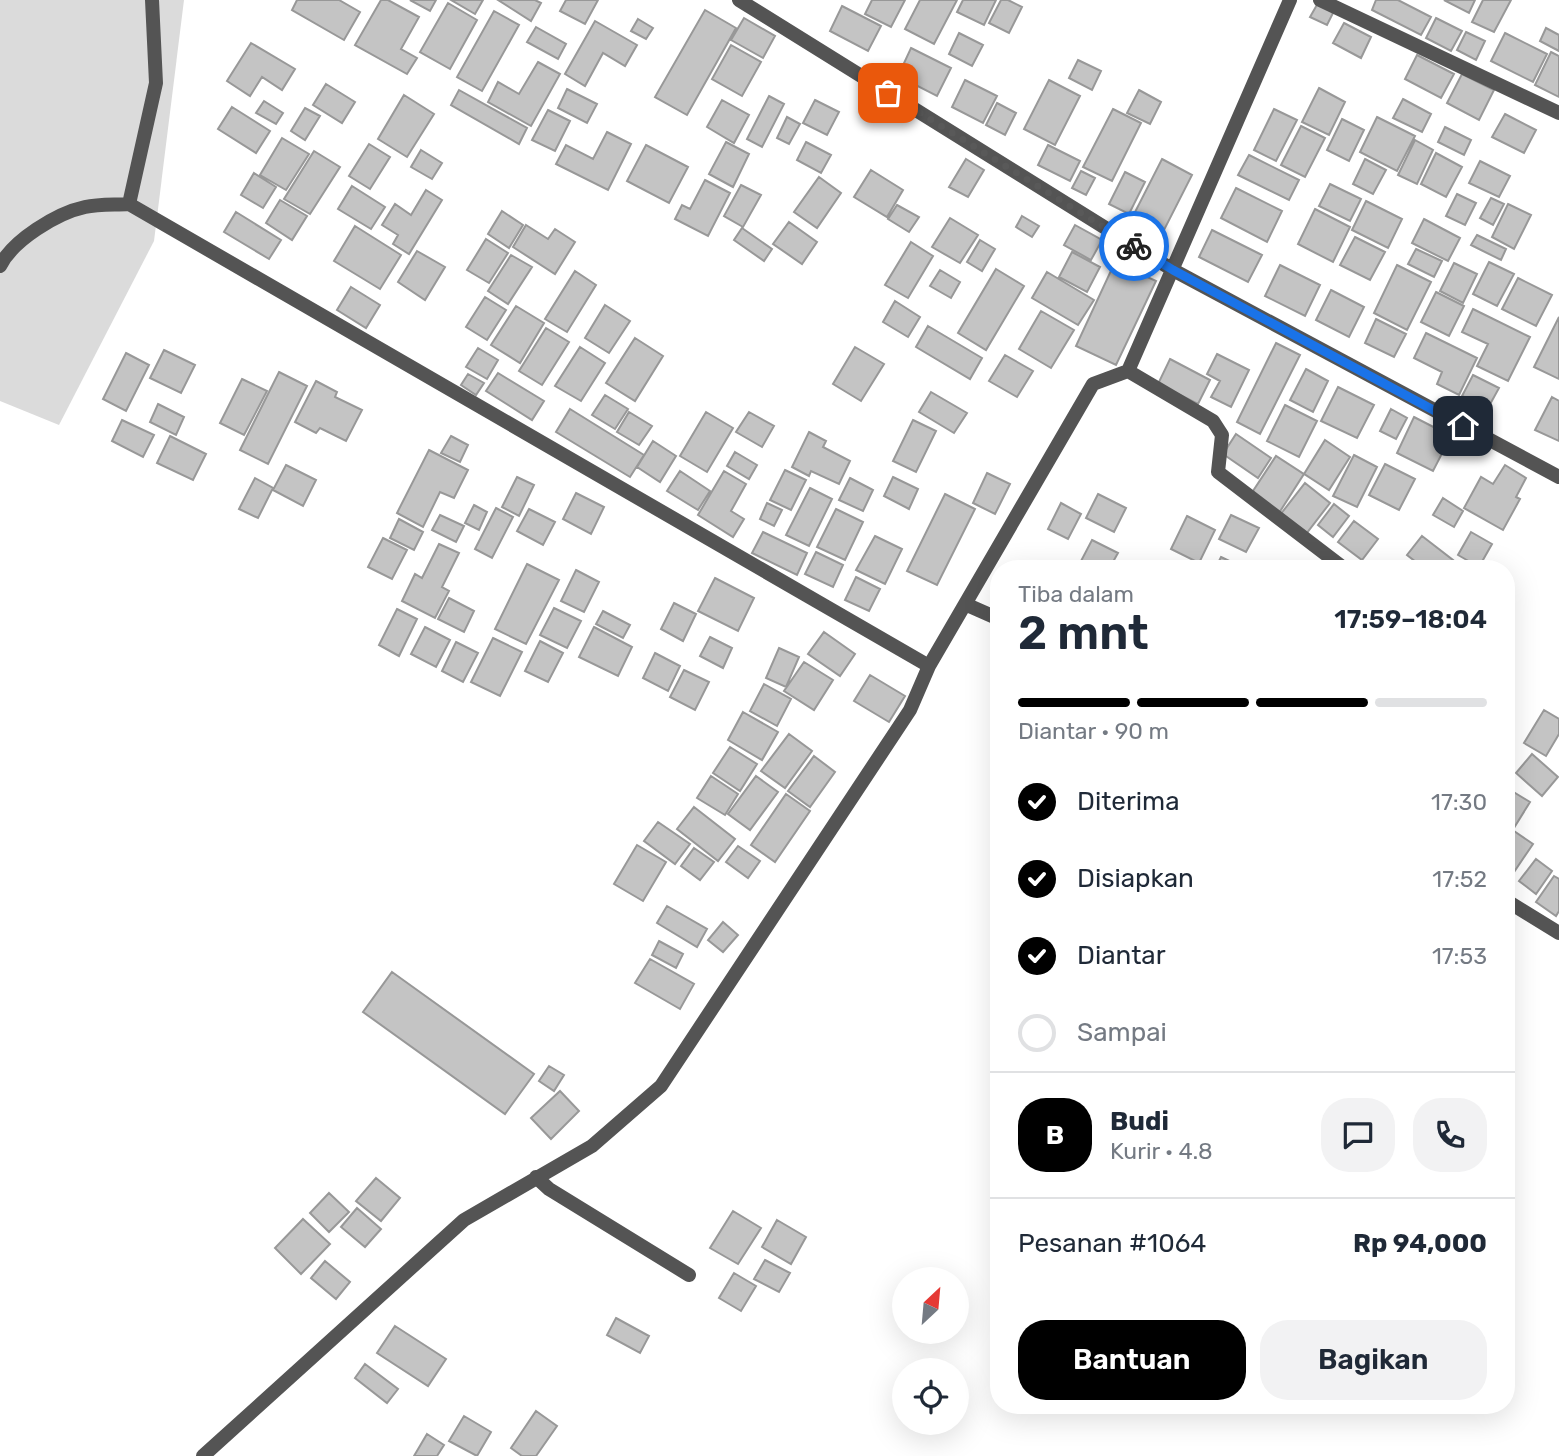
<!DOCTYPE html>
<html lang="id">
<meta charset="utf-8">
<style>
:root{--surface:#fff;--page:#f2f2f3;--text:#1f2937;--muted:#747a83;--line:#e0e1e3;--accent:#000}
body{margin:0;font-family:Rubik,sans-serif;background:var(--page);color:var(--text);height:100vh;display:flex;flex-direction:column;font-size:26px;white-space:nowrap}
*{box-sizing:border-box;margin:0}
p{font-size:23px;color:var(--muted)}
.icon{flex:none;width:38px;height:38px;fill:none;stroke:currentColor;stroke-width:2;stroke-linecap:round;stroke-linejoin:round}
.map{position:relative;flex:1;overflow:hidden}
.details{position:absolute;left:990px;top:560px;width:525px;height:854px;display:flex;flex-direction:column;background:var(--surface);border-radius:28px;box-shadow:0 7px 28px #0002}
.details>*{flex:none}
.needle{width:46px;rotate:26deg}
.buttons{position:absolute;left:892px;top:1267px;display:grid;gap:14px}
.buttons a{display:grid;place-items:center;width:77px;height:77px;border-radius:50%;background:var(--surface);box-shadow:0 7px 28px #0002;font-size:35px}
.pin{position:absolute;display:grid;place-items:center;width:60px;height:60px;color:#fff;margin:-30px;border-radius:14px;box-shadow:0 4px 10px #0006}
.courier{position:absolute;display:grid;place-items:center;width:70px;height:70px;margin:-35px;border:5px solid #1a73e8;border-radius:50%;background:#fff;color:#222;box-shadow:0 2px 9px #0007}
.overview em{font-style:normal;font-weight:600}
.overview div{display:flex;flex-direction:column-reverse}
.overview{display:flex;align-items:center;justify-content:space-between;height:119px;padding:0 28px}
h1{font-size:46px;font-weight:600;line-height:52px}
.bar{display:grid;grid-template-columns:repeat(4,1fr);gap:10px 7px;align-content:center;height:84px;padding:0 28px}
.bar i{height:9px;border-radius:5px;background:var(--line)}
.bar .current{background:var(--accent)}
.bar p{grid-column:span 4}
.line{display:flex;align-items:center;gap:18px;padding:0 28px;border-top:2px solid var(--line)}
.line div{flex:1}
.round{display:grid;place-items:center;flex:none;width:74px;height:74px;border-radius:28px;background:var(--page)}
ol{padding:0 28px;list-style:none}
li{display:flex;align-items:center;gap:21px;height:77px}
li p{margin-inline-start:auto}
li .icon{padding:7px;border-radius:50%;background:var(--accent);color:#fff;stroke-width:4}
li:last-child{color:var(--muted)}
li i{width:38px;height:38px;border:4px solid var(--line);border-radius:50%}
.cta{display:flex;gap:14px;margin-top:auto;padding:14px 28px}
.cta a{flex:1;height:80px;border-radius:28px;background:var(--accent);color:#fff;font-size:28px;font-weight:600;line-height:80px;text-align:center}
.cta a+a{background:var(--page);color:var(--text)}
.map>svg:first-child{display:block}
</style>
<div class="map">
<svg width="1559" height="1456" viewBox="0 0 1559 1456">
<rect width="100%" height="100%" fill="#fff"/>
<!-- green -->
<path fill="#dbdbdb" d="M0,0h184l-30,241 -95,184 -59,-24z"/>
<!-- building -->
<path fill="#c4c4c4" stroke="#989898" stroke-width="2" d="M297,0h42l21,12 -16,28 -52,-30z
M381,0h7l31,17 -18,32 16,9 -10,16 -52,-29z
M410,0h26l-6,11z
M451,0h32l-8,14z
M498,0h37l6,3 -10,18z
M566,0h32l-13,24 -25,-13z
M872,0h33l-14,27 -26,-13z
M920,0h37l-23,44 -29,-15z
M963,0h33l-12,25 -27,-13z
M1001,0h7l14,7 -13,26 -20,-10z
M1376,0h22l33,17 -10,18 -49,-25z
M1444,0h31l-6,13z
M1483,0h28l-17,32 -22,-10z
M448,3l29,17 -27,49 -30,-17z
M1318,3l16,8 -7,14 -17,-8z
M842,6l39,20 -13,25 -38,-20z
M705,10l31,18 -49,87 -32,-18z
M494,11l25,14 -37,66 -25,-14z
M744,18l31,18 -12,22 -32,-18z
M1436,18l26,13 -11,20 -25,-13z
M638,19l15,9 -7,11 -15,-8z
M595,21l42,24 -12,21 -22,-13 -18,33 -20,-12z
M1344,23l27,14 -10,21 -28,-15z
M536,27l30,17 -8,15 -31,-17z
M1546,28l13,7v16l-19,-10z
M1466,32l19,9 -9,19 -19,-10z
M959,33l24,12 -11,21 -23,-12z
M1505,33l42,21 -14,28 -42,-21z
M251,43l44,26 -13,21 -20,-13 -12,19 -23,-15z
M731,45l30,17 -19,34 -30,-17z
M911,48l40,20 -14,28 -39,-20z
M1551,52l8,4v41l-24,-12z
M1417,55l37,19 -13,24 -36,-19z
M1078,60l23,11 -9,19 -23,-12z
M538,62l22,12 -29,52 -43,-24 10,-20 21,12z
M1462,74l32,16 -15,30 -32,-17z
M965,80l32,16 -14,27 -31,-16z
M1049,80l31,16 -25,49 -31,-16z
M326,84l29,18 -13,21 -29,-18z
M1319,88l26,14 -16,33 -27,-13z
M567,89l30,15 -10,19 -29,-15z
M459,90l68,38 -8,16 -68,-39z
M1139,90l22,12 -11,22 -23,-11z
M404,95l30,19 -27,43 -29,-18z
M769,96l15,8 -22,43 -15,-8z
M1403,99l28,15 -9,18 -29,-14z
M722,100l27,15 -15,28 -27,-16z
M815,100l24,12 -12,23 -24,-12z
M264,101l19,12 -7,11 -20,-11z
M997,103l19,10 -11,22 -19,-10z
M232,107l38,24 -14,22 -38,-24z
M305,108l15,8 -15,24 -14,-9z
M1113,109l28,14 -29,58 -29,-14z
M1274,109l23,11 -21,41 -22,-11z
M548,110l22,11 -15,30 -23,-11z
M1505,114l31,16 -12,23 -32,-16z
M787,117l13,7 -11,20 -12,-6z
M1377,117l38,19 -18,35 -37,-19z
M1342,119l22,11 -15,31 -22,-11z
M1301,126l24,12 -20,39 -24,-12z
M1445,127l26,13 -7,15 -26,-13z
M607,132l24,12 -23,46 -52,-26 10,-19 27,14z
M282,138l27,16 -23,36 -26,-15z
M1415,140l18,10 -16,34 -19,-9z
M726,142l23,12 -16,33 -24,-13z
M806,142l25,13 -10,18 -24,-13z
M369,144l21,13 -20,32 -21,-13z
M646,145l42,22 -19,36 -42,-22z
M1048,145l32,16 -10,20 -32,-16z
M421,150l21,13 -10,16 -21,-12z
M314,151l26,16 -30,47 -26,-15z
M1436,153l26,14 -16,30 -25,-13z
M1249,155l50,25 -10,20 -51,-25z
M966,159l18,11 -16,27 -19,-10z
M1162,159l30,16 -29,57 -30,-16z
M1365,159l21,11 -13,24 -20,-10z
M1480,161l30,15 -11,21 -30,-14z
M871,170l32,20 -16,27 -33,-20z
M1081,171l14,7 -9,17 -14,-7z
M1125,172l20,10 -16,32 -20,-10z
M254,173l22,14 -13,21 -22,-13z
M819,177l22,16 -24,35 -23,-16z
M705,180l25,13 -22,43 -33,-17 7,-14 8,4z
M1330,184l31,15 -11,22 -31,-15z
M741,185l20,10 -18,32 -19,-11z
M352,186l33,21 -14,22 -33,-20z
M1236,188l46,23 -15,31 -46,-24z
M426,190l16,10 -33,54 -16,-10 5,-9 -16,-10 13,-21 16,11z
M1457,194l19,9 -11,22 -19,-9z
M1491,198l13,6 -11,21 -13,-7z
M280,200l27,16 -15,24 -26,-17z
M1366,201l36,18 -14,29 -36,-18z
M1508,204l23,11 -17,34 -22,-12z
M897,205l22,12 -10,15 -21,-13z
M1315,209l35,18 -17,35 -35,-18z
M502,211l21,14 -14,23 -21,-14z
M236,212l45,28 -12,19 -45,-27z
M1022,216l17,10 -7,11 -16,-10z
M950,218l28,17 -18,28 -28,-16z
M1424,219l36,19 -12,23 -36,-18z
M789,222l28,20 -15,22 -29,-20z
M526,225l22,14 7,-10 20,13 -20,32 -42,-27z
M1075,225l27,15 -11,20 -27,-15z
M355,226l46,29 -21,34 -46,-28z
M742,228l30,21 -8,12 -30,-21z
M1212,230l50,25 -14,27 -49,-25z
M1477,235l29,14 -5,11 -30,-15z
M1355,237l30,15 -15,28 -30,-15z
M486,239l22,14 -19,30 -22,-13z
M980,240l15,9 -13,22 -15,-9z
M911,242l22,14 -25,42 -23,-13z
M1416,249l26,12 -8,16 -26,-13z
M417,251l28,16 -20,33 -27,-18z
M1072,252l28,15 -13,25 -28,-15z
M511,255l21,12 -24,37 -20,-13z
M1115,262l41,19 -40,84 -40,-19z
M1489,262l25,12 -17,32 -24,-12z
M1454,263l23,11 -14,29 -23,-12z
M1280,265l40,20 -15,31 -40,-20z
M1397,265l34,17 -24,48 -33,-17z
M996,269l28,17 -38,64 -28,-17z
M940,270l20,12 -9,16 -21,-12z
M575,271l21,14 -29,47 -22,-13z
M1047,272l47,28 -16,25 -46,-27z
M1518,278l34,17 -16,31 -34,-17z
M351,287l29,18 -14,23 -29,-18z
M1331,290l33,17 -15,30 -33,-17z
M1436,292l28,14 -15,30 -28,-14z
M485,297l21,13 -19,30 -21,-13z
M895,301l25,16 -12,20 -25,-15z
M605,305l25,16 -21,32 -24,-15z
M516,306l28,17 -24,40 -29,-18z
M1473,309l57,28 -22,44 -31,-15 11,-22 -26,-12z
M1041,311l33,19 -23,38 -32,-19z
M1559,317v62l-25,-12z
M1376,319l30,15 -12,23 -29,-14z
M928,326l54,32 -12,21 -54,-32z
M546,328l23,14 -27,43 -23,-14z
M1426,333l51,25 -18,37 -22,-11 5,-12 -28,-14z
M635,338l28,18 -28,45 -29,-18z
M1276,343l24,12 -40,79 -23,-12z
M580,347l25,16 -24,38 -26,-15z
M855,347l29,17 -23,37 -28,-17z
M478,348l20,12 -11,19 -21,-12z
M164,350l31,15 -14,28 -31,-15z
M126,353l23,12 -23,46 -23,-12z
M1217,354l32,16 -18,37 -20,-10 9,-16 -13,-7z
M1005,355l28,16 -16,26 -28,-16z
M1170,359l40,21 -12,24 -40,-20z
M1306,369l22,12 -15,31 -23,-12z
M279,372l28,14 -39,78 -28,-14z
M498,373l46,28 -12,19 -46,-29z
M468,374l16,9 -8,12 -15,-10z
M1473,375l26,13 -11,20 -26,-12z
M242,379l25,12 -23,44 -24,-12z
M316,381l21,11 -2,5 27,13 -16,31 -26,-13 -4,5 -21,-11z
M1338,387l36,18 -17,33 -36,-17z
M931,392l36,21 -13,20 -35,-21z
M605,395l23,14 -13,20 -23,-14z
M1552,397l7,4v40l-24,-11z
M158,404l26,13 -8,18 -26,-13z
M1285,405l32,16 -18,36 -32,-16z
M570,409l74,46 -14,22 -74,-45z
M1391,409l16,9 -11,21 -16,-8z
M629,412l23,14 -13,19 -22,-13z
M706,412l27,16 -26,44 -27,-16z
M749,412l25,14 -12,21 -26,-15z
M1414,417l37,19 -18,35 -36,-18z
M122,420l32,15 -11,22 -31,-16z
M913,420l23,11 -20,41 -23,-11z
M809,432l17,9 -3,6 27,14 -11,23 -28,-13 -2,5 -17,-9z
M1236,434l35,24 -13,20 -35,-24z
M170,436l36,18 -13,26 -36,-17z
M451,436l17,9 -8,17 -19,-9z
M1325,440l25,17 -21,33 -25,-16 -25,39 -28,-19 25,-38 28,18z
M653,441l23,15 -16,26 -23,-15z
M429,450l39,20 -14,28 -14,-6 -17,35 -26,-14z
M735,452l22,13 -8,14 -22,-13z
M1354,455l23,12 -20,40 -24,-11z
M1385,464l30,15 -16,31 -30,-15z
M286,465l30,15 -13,26 -30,-16z
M1505,465l21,13 -10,19 4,2 -17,31 -39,-22 17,-31 12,7z
M785,470l21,10 -15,30 -21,-10z
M680,471l30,20 -12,19 -31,-19z
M724,471l22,13 -15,27 13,8 -11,18 -35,-22z
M987,473l23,11 -15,30 -22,-11z
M517,477l17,8 -15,31 -17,-9z
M893,477l25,12 -9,20 -25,-13z
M255,478l18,10 -15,30 -19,-9z
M850,478l23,12 -10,21 -24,-11z
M1305,483l25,20 -24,31 -26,-19z
M810,488l22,11 -23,47 -23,-11z
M576,493l28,14 -13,27 -28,-15z
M945,494l30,15 -38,76 -30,-14z
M1098,494l28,14 -12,24 -28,-14z
M1443,498l20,13 -9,16 -21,-12z
M767,503l15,7 -8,16 -14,-7z
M1061,503l20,11 -13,25 -20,-10z
M1334,504l15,12 -16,21 -15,-12z
M474,505l13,7 -8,18 -14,-7z
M496,508l17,9 -21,41 -17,-9z
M529,509l26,13 -12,23 -26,-14z
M836,509l27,13 -18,38 -28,-13z
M440,515l24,11 -8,16 -24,-12z
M1231,515l28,13 -13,24 -27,-13z
M1187,516l28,14 -16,33 -28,-14z
M399,519l24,13 -9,18 -24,-12z
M1354,521l24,18 -16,21 -24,-18z
M763,532l44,21 -10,22 -45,-22z
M1471,532l21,12 -13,23 -21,-12z
M875,536l27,13 -17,35 -29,-14z
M1422,536l31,24 -7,9h-21l-18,-14z
M383,538l24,12 -15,29 -24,-12z
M1092,540l26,13 -9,16h-13l-15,-8z
M439,544l20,9 -17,34 7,4 -14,27 -33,-17 13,-27 7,4z
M816,552l27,13 -10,22 -28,-13z
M1221,557l25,12h-31z
M527,564l32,16 -33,64 -31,-15z
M576,570l23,12 -15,30 -23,-11z
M856,577l24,12 -11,22 -24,-11z
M715,578l39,20 -16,33 -40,-20z
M449,598l25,13 -10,21 -26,-13z
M674,603l22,11 -13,27 -22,-12z
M554,608l27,13 -14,27 -27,-13z
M397,609l20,10 -18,37 -20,-11z
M603,611l27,14 -7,13 -27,-14z
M425,627l25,13 -14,27 -25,-13z
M594,627l38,20 -14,29 -39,-19z
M824,632l31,22 -15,22 -32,-22z
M710,637l22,11 -9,20 -23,-12z
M493,638l29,14 -22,44 -29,-14z
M540,641l23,12 -15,29 -23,-11z
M456,642l22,11 -15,29 -21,-11z
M779,648l20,9 -13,30 -20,-9z
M655,653l25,13 -12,25 -25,-13z
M804,662l29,18 -19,30 -30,-19z
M684,670l25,12 -14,28 -25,-13z
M870,675l35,21 -16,26 -35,-21z
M764,684l27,15 -14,27 -27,-15z
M1544,710l15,9v15l-13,22 -22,-13z
M743,712l35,20 -16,28 -34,-20z
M789,734l23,17 -27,37 -24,-17z
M730,747l27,17 -17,27 -27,-18z
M1532,754l26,23 -16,19 -26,-23z
M814,756l21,16 -25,35 -22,-16z
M711,776l27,18 -13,21 -28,-17z
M756,776l22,16 -28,38 -22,-16z
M1507,788l23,14 -21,34 -2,-2z
M786,794l24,17 -35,51 -24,-17z
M694,807l41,32 -17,22 -41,-32z
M658,822l32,22 -15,20 -31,-23z
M1514,831l19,13 -19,28 -7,-5v-24z
M637,845l29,17 -23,39 -29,-17z
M738,846l22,15 -12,17 -22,-16z
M694,848l20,14 -14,18 -19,-14z
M1536,859l16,12 -16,23 -17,-13z
M1554,876l5,3v32l-3,5 -20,-14z
M667,906l40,23 -10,18 -40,-24z
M723,922l15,13 -15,17 -15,-12z
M659,941l24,13 -7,14 -24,-13z
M650,959l44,25 -14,25 -45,-26z
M392,972l142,102 -29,40 -142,-102z
M549,1066l15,9 -10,16 -15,-10z
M560,1091l19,20 -28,28 -20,-21z
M376,1178l24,20 -19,23 -25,-20z
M329,1193l20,19 -20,20 -19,-19z
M357,1208l24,21 -16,18 -24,-20z
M733,1211l28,17 -23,36 -28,-16z
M303,1219l27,25 -29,30 -26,-26z
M777,1220l29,17 -15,27 -29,-17z
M765,1260l25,13 -11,19 -25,-13z
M325,1261l25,21 -14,17 -25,-21z
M734,1273l22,13 -15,25 -22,-13z
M616,1318l33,18 -9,17 -33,-18z
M395,1326l51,33 -18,27 -51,-33z
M365,1364l33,25 -11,14 -32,-25z
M536,1411l21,15 -21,30h-14l-11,-8z
M464,1416l27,16 -14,24 -28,-15z
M427,1434l17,11 -7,11h-23z"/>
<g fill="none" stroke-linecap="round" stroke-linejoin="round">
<!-- street -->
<path stroke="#545454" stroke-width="14" d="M739,0l434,270 386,207
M1320,0l239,113
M129,204l27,-121 -4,-83
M0,266c13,-26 57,-53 85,-59 14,-3 30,-2 44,-3l800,462
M1128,371l85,50 9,14 -4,37 127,97
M965,604l34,15
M1507,901l52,32
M536,1177l13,12 140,86
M203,1456l261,-236 128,-74 69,-60 249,-376 19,-44 164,-282 35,-13 162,-371"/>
</g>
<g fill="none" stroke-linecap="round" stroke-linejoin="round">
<!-- done -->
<path stroke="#595959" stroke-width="7" stroke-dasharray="0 12.6" d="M888,93l246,153"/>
<!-- route -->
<path stroke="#1a73e8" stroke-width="9" d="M1134,246l39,24 290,156"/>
</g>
</svg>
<div class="buttons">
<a><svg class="needle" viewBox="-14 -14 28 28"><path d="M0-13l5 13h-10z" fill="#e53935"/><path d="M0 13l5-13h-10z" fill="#747a83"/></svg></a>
<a><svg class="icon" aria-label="locate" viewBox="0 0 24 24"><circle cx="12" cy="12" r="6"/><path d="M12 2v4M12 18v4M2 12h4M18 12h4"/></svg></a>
</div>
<div class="pin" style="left:888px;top:93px;background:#ea580c"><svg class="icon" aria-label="bag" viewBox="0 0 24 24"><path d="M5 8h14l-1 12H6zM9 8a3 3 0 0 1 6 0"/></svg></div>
<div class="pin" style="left:1463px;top:426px;background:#1f2937"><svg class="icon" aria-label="home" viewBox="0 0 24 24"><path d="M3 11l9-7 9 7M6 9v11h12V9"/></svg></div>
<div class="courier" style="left:1134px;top:246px"><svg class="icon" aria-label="bike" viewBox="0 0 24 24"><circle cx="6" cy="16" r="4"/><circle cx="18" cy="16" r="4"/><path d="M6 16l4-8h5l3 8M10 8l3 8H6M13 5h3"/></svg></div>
<section class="details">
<div class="overview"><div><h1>2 mnt</h1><p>Tiba dalam</p></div><em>17:59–18:04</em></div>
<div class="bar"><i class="current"></i><i class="current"></i><i class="current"></i><i></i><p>Diantar · 90 m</p></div>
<ol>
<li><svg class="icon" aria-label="check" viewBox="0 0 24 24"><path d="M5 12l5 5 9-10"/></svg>Diterima<p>17:30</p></li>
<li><svg class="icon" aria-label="check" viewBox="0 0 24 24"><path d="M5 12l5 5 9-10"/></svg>Disiapkan<p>17:52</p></li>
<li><svg class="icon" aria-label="check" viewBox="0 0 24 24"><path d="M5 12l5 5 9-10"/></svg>Diantar<p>17:53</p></li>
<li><i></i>Sampai</li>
</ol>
<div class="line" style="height:126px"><b class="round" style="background:var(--accent);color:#fff">B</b><div><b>Budi</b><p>Kurir · 4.8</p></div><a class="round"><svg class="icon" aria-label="chat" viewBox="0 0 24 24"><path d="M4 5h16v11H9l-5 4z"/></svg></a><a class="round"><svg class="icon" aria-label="phone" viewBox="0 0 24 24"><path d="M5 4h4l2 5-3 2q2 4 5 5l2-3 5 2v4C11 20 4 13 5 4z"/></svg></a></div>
<div class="line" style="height:91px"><div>Pesanan #1064</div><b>Rp 94,000</b></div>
<div class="cta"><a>Bantuan</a><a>Bagikan</a></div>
</section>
</div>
